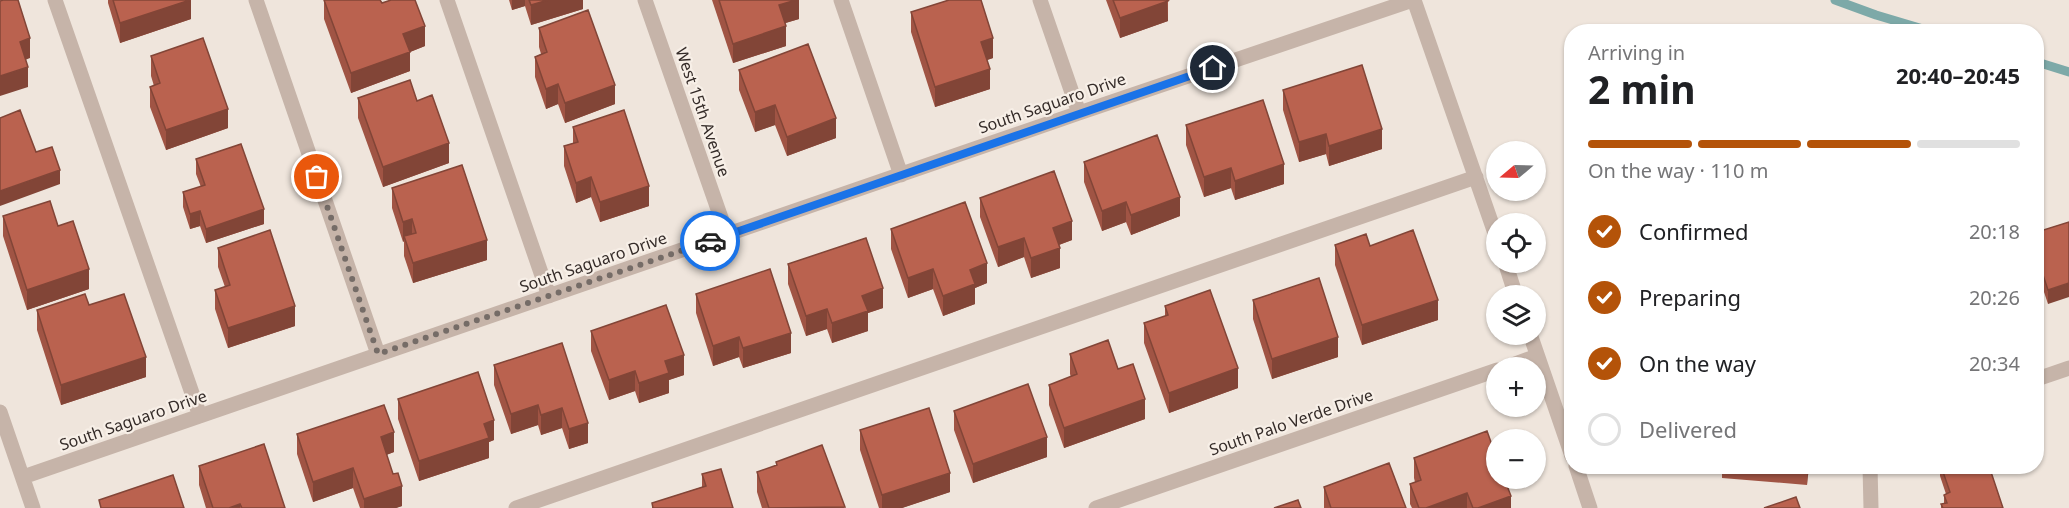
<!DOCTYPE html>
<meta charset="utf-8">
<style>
:root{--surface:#fff;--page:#f6f6f6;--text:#202124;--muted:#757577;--line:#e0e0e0;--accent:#b45309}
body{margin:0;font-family:"Noto Sans",sans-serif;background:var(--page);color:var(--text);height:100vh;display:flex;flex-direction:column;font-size:22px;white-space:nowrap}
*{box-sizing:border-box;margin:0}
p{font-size:20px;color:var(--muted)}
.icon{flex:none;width:33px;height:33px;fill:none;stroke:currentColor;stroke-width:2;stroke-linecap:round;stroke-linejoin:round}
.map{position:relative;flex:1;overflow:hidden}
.side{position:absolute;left:1564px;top:24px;width:480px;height:450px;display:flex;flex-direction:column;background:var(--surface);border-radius:24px;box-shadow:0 2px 4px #0004}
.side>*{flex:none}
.needle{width:39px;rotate:251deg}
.tools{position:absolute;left:1486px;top:141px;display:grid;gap:12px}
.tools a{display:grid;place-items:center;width:60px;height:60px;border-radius:50%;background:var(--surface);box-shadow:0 2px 4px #0004;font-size:30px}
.pin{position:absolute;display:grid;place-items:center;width:51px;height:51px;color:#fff;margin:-26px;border:3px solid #fff;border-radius:50%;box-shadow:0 2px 6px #0007}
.courier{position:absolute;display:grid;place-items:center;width:60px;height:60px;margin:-30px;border:4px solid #1a73e8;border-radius:50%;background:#fff;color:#222;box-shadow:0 2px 8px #0007}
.head em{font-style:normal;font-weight:700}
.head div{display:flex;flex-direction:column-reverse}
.head{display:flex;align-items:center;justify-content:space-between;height:102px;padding:0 24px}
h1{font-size:39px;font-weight:700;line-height:45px}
.bar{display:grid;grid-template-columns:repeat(4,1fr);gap:9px 6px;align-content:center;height:72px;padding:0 24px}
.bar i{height:8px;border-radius:4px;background:var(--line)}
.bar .active{background:var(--accent)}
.bar p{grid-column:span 4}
ol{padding:0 24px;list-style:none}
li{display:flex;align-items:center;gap:18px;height:66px}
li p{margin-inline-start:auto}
li .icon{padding:6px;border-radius:50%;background:var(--accent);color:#fff;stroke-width:4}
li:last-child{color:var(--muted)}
li i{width:33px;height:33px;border:3px solid var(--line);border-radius:50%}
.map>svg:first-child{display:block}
</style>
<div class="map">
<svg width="2069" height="508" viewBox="0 0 2069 508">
<rect width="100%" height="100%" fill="#efe5dc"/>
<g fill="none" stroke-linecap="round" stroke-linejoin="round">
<!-- stream -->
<path stroke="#7da9a8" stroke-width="9" d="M1835,0l41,15 57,17
M2037,62l32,10"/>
<!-- minor -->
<path stroke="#c6b4a9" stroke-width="15" d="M55,0l145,416
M256,0l122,354
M447,0l102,296
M645,0l82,235
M841,0l60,175
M1040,0l39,113
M1414,0l83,239
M1505,262l11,34
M1530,334l42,122
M1504,368l33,-12
M2037,379l32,-11
M0,412l33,96
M1576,466l14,42
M1870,466l1,42
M23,477l1056,-364 334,-113
M516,508l960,-331
M1096,508l401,-138"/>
</g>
<!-- wall -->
<path fill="#a05444" d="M108,0h83v19l-71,24 -12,-40z
M324,0l58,3 43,43 -15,6v19l-59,22 -27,-74z
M509,0h74v9l-52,16 -6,-19 -13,4z
M712,0h87v19l-14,4 1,23 -53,17z
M1106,0h64l-2,1v20l-48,17z
M911,12l82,46 -6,2 3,29 -55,18 -24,-75z
M539,28l76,76 -50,19 -7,-19 -12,5 -11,-32v-20l6,-3 -2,-7z
M151,56l77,72 -62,22 -16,-43v-20l4,-1 -3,-10z
M739,70l97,68 -49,18 -12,-31 -20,7 -16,-42z
M1283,90l99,59 -53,17 -3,-12 -27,8 -16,-52z
M358,98l59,3 32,62 -66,24 -25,-69z
M1186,125l98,59 -49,16 -4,-12 -27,9 -18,-52z
M573,127l76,79 -49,16 -9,-25 -15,6 -12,-37v-20l9,-3z
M196,159l68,65 -58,19 -6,-17 -10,3 -7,-22v-15l18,-5 -5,-13z
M1084,162l96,54 -49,19 -5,-13 -24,9 -18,-49z
M392,188l95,72 -74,23 -9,-27v-15l-1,1 -11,-34z
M980,198l92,42 -13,5 1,23 -29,10 -7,-21 -26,10 -18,-50z
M3,216l55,10 31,63 -62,21 -24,-74z
M2069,222l-21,82 -11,-33v-39z
M891,229l96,54 -12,5v16l-32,12 -10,-27 -25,9 -17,-49z
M1335,245l35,1 68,74 -76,25 -27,-80z
M218,248l77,78 -67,22 -13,-39v-19l10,-3 -7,-20z
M788,264l95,44 -15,5v18l-36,12 -5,-14 -21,7 -18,-52z
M696,294l95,59 -48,15 -4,-11 -26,9 -17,-53z
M1253,300l85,57 -66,22 -19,-60z
M89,305l57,72 -85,28 -24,-75v-20z
M1165,306l73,82 -69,25 -25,-70v-20l21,-7z
M591,331l93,44 -15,5v13l-30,10 -4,-12 -26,9 -18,-49z
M562,343l26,100 -19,6 -7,-21 -21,7 -3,-10 -27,9 -17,-49v-20z
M1070,354l48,15 27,50 -81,29 -15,-43v-20l22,-8 -1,-3z
M398,399l96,41 -5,2v16l-70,23 -21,-62z
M954,411l93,46 -74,26 -19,-53z
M860,430l90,62 -48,16h-23l-19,-58z
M297,434l97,18 -8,3 16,51 -6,2h-36l-7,-20 -40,14 -16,-48z
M1414,458l97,50h-99l-2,-4v-20l5,-2 -1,-4z
M776,462l69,46h-83l-5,-16v-20l19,-6z
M199,466l86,42h-79l-7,-23z
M1722,466h87l-2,19 -85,-7z
M1940,466h49l14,42h-62v-4h3v-9l2,-1 -6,-18z
M702,474l31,34h-81v-5l50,-16z
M1324,487l82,21h-82z"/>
<!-- shaded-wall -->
<path fill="#824537" d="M191,0v19l-71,24v-20z
M512,0h13v6l-13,4z
M548,0h35v9l-52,16v-20z
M796,0h3v19l-20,6v-20z
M1162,0h8l-3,1 1,20 -48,17v-20z
M425,26v20l-15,6v19l-59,22v-20l52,-39z
M786,26v20l-53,17v-19z
M30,38v20l-10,4v-20z
M993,38v20l-12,4v-20z
M28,67v20l-28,9v-20z
M990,69v20l-55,18v-20z
M558,84v20l-12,5v-20z
M615,85v19l-50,19v-20z
M775,105v20l-20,7v-20z
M228,109v19l-62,22v-20z
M836,118v20l-49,18v-19z
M1382,129v20l-53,17v-20z
M1326,134v20l-27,8v-20z
M449,143v20l-66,24v-20z
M1284,164v20l-49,16v-19z
M1231,168v20l-27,9v-20z
M60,170v14l-60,22v-15z
M591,177v20l-15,6v-20z
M649,186v20l-49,16v-20z
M1180,197v19l-49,19v-20z
M1126,202v20l-24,9v-20z
M264,209v15l-58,19v-14z
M200,211v15l-10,3v-15z
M412,219v20l-8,-3v5l-1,1v-20z
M1072,221v19l-19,7v-19z
M1024,238v19l-26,10v-20z
M487,240v20l-74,23v-20z
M1060,248v20l-29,10v-20z
M987,263v20l-12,5v16l-32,12v-20l27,-26z
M89,269v20l-62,21v-20z
M933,269v20l-25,9v-20z
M2069,283v14l-21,7v-14z
M883,288v20l-15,5v18l-36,12v-20l30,-27z
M1438,300v20l-76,25v-20z
M2039,303v15l-2,1v-15z
M295,306v20l-67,22v-20z
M827,309v20l-21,7v-20z
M791,333v20l-48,15v-20z
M739,337v20l-26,9v-20z
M1338,337v20l-66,22v-20z
M684,355v20l-15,5v13l-30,10v-20l26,-22z
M146,357v20l-85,28v-20z
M1238,368v20l-69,25v-20z
M635,371v20l-26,9v-20z
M1145,399v20l-81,29v-20z
M538,405v20l-27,9v-20z
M562,408v20l-21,7v-20z
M494,420v20l-5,2v16l-70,23v-20l65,-37z
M588,423v20l-19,6v-20z
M394,432v20l-13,5v-20z
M1047,437v20l-74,26v-19z
M1808,466h1l-2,19z
M353,468v20l-40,14v-20z
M950,473v19l-48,16h-20v-13z
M402,486v20l-6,2h-32v-9z
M1467,493v15h-41z
M1511,496v12h-33z
M240,504v4h-11z"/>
<!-- building -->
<path fill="#ba624f" stroke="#824537" stroke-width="1.5" d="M3,0h15l12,38 -10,4 8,25 -28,9v-75z
M113,0h77l-70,23z
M324,0h56l2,3 9,-3h24l10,26 -22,8 7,18 -59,21z
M529,0h19l-17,5z
M719,0h77l-17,5 7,21 -53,18z
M949,0h32l12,38 -12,4 9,27 -55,18 -24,-75z
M1113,0h55v1l-48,17z
M588,10l27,75 -50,18 -7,-19 -12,5 -11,-32 12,-5 -8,-24z
M203,38l25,71 -62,21 -16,-43 10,-4 -9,-27z
M808,44l28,74 -49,19 -12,-32 -20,7 -16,-42z
M1362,65l20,64 -53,17 -3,-12 -27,8 -16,-52z
M410,80l7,21 15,-6 17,48 -66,24 -25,-69z
M1263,100l21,64 -49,17 -4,-13 -27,9 -18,-52z
M20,110l16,42 16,-5 8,23 -60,21v-73z
M624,110l25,76 -49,16 -9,-25 -15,6 -12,-37 14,-4 -5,-15z
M1157,135l23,62 -49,18 -5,-13 -24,9 -18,-49z
M241,144l23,65 -58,20 -6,-18 -10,3 -7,-22 22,-7 -9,-26z
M462,165l25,75 -74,23 -9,-27 12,-3 -4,-14 -9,3 -11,-34z
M1054,171l18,50 -19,7 7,20 -29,10 -7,-20 -26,9 -18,-49z
M50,201l8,25 15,-5 16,48 -62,21 -24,-74z
M965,202l22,61 -17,7 5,14 -32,12 -10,-27 -25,9 -17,-49z
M2069,222v61l-21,7 -11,-33v-25z
M270,230l25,76 -67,22 -13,-38 15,-5 -12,-37z
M1413,230l25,70 -76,25 -27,-80 31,-11 4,12z
M866,238l17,50 -21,8 6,15 -36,12 -5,-14 -21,7 -18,-52z
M770,269l21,64 -48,15 -4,-11 -26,9 -17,-52z
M1319,278l19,59 -66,22 -19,-59z
M1210,290l28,78 -69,25 -25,-70 24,-8 -3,-9z
M85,294l4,11 35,-11 22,63 -85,28 -24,-75z
M666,305l18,50 -19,6 4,12 -30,10 -4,-12 -26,9 -18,-49z
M1108,340l10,29 15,-5 12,35 -81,29 -15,-43 28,-11 -7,-20z
M562,343l26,80 -19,6 -7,-21 -21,7 -3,-10 -27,9 -17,-49z
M478,372l16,48 -10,4 5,14 -70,23 -21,-62z
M1028,384l19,53 -74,27 -19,-53z
M384,405l10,27 -13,5 12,37 5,-1 4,13 -38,13 -11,-31 -40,14 -16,-48z
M929,408l21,65 -68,22 -22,-65z
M1487,431l10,28v19h7l7,18 -33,12h-5l-6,-15 -41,15h-7l-9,-24 11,-4 -7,-22z
M264,444l21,64h-43l-2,-4 -11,4h-16l-14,-42z
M822,445l23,62 -76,1 -12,-36 20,-7 -1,-3z
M1389,463l17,45h-75l-7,-21z
M1768,466h40l-1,4z
M1941,466h48l14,42h-60l-2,-4 6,-1 -3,-8 6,-3z
M721,469l12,39h-80l-1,-5 54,-17 -4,-12z
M173,475l11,33h-83l-2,-8z
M1796,497l4,11h-36z
M1298,500l3,8h-27z"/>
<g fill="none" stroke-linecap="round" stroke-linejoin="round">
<!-- done -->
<path stroke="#756c67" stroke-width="6" stroke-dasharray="0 10.8" d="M317,177l61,177 332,-113"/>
<!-- route -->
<path stroke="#1a73e8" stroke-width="8" d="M710,241l503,-173"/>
</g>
<g text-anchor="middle" stroke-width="4.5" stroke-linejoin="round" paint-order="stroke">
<!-- street labels -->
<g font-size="16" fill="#342b28" stroke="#f7efe7">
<text transform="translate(1052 103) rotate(-19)" y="6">South Saguaro Drive</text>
<text transform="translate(703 112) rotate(71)" y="6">West 15th Avenue</text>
<text transform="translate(593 262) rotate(-19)" y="6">South Saguaro Drive</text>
<text transform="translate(133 420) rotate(-19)" y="6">South Saguaro Drive</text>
<text transform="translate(1291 422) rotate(-19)" y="6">South Palo Verde Drive</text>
</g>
</g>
</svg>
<div class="tools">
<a><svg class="needle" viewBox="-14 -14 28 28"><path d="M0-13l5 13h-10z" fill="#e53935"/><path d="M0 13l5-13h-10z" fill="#757577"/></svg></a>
<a><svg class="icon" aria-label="locate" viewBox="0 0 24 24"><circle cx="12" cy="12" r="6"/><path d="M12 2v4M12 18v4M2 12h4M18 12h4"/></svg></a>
<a><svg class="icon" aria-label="layers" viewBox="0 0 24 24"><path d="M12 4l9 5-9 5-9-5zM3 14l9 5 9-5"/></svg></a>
<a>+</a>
<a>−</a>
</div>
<div class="pin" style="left:317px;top:177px;background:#ea580c"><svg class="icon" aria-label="bag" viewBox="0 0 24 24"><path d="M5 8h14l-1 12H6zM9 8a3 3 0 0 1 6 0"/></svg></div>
<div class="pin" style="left:1213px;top:68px;background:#1f2937"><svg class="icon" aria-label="home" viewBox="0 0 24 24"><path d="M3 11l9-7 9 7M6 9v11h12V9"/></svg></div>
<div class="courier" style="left:710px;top:241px"><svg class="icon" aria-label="car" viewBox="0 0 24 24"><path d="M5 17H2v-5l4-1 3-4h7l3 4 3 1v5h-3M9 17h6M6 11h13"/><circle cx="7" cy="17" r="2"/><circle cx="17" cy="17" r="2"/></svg></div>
<section class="side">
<div class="head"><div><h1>2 min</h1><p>Arriving in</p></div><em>20:40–20:45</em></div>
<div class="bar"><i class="active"></i><i class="active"></i><i class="active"></i><i></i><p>On the way · 110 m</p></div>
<ol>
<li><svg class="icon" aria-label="check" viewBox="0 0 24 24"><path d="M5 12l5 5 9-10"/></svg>Confirmed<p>20:18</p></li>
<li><svg class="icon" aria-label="check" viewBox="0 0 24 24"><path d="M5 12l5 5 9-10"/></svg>Preparing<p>20:26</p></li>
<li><svg class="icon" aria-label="check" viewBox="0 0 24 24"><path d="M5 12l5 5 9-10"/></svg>On the way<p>20:34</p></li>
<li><i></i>Delivered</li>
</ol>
</section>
</div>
